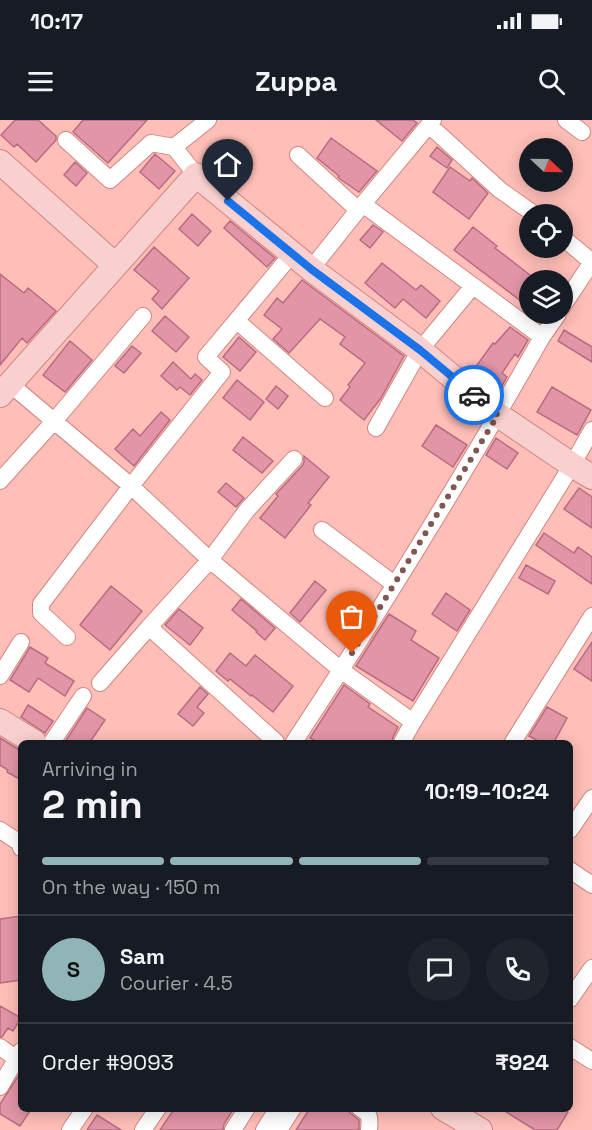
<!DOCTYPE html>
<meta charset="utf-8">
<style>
:root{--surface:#171b24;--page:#20242c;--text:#f1f3f6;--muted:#9ea1a6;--line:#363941;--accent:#90b4b8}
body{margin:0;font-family:"Space Grotesk",sans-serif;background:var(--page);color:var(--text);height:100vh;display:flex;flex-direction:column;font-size:22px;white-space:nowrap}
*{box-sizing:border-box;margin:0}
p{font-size:20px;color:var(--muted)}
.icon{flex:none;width:33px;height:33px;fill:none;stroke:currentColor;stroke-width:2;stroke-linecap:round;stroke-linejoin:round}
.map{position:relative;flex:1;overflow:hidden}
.details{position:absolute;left:18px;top:620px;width:555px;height:372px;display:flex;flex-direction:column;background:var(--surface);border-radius:9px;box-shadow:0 3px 15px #0003}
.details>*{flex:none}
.needle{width:39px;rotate:112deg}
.buttons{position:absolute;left:519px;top:18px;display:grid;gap:12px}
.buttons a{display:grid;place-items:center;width:54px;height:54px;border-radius:50%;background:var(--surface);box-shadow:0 3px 15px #0003;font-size:30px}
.pin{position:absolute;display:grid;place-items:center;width:51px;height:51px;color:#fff;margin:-62px -26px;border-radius:50% 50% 50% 0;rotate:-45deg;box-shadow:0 0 6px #0007}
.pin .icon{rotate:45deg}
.courier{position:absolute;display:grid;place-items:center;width:60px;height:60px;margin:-30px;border:4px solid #1a73e8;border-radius:50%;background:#fff;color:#222;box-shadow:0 2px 8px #0007}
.headline em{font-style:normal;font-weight:800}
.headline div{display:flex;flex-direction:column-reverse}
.headline{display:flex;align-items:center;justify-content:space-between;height:102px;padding:0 24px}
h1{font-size:39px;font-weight:800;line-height:45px}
.bar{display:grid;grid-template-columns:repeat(4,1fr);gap:9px 6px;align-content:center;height:72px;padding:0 24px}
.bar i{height:8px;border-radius:4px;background:var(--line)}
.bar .active{background:var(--accent)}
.bar p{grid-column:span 4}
.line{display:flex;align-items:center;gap:15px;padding:0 24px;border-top:2px solid var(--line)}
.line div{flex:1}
.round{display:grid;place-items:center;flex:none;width:63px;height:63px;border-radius:32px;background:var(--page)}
.status{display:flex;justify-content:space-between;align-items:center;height:42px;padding:0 30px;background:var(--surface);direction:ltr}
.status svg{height:16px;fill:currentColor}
header{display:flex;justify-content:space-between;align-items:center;height:78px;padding:0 24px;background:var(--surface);font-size:27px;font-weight:800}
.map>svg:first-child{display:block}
</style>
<div class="status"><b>10:17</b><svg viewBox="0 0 49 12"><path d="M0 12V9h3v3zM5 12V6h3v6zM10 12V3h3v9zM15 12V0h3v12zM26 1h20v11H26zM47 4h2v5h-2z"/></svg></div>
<header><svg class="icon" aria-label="menu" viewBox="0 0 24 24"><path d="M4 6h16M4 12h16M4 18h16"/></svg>Zuppa<svg class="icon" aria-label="search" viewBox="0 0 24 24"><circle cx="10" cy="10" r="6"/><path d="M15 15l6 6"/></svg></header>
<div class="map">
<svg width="592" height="1010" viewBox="0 0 592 1010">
<rect width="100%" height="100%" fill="#ffbeb8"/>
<!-- building -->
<path fill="#e295a7" stroke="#b76d7f" stroke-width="1.5" d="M15,0h23l18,16v4l-20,22 -19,-18 -3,3 -13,-12z
M83,0h64l-39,43 -35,-31z
M376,0h37l4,3 -15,18z
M331,18l46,33 -18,21 -19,-13 -2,-2 1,-1 -22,-18z
M437,27l15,13 -5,8 -17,-12z
M155,34l20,17 -16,18 -19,-17z
M75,42l12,11 -11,13 -12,-11z
M450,47l20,14 2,-3 16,15 -19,26 -36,-27z
M192,94l19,17 -13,15 -19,-17z
M230,101l45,37 -8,9 -43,-39z
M373,105l10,7 -13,16 -10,-8z
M473,107l24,19 -2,2 35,27v33l-76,-58z
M154,127l35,31 -27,31 -10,-10 7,-8 -25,-21z
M382,143l34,27 5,-5 19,16 -14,17 -23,-19 -8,9 -30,-25z
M0,154l24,19 4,-5 28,23 -29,32 -5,-5 -22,27z
M302,160l102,76 -23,42 -17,22 -24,-20 10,-13 -2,-2 17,-22 -25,-19 5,-7 -25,-18 -31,34 -16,-14 9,-10 -18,-14 13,-17 6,5z
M165,196l24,21 -13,15 -24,-21z
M510,207l18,13 -10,17 -3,-3 -13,19 5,4 -8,14 -27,-19 21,-29 2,1z
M564,210l28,17v15l-34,-21z
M239,217l17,15 -16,19 -17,-14z
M70,221l22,19 -27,32 -22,-17z
M132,226l9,7 -17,20 -9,-7z
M173,242l18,17 4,-5 7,6 -12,15 -10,-8 -3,3 -16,-14z
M237,260l27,22 -14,18 -27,-22z
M276,266l12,10 -10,13 -12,-10z
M552,267l39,23 -14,25 -40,-23z
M161,292l9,8 -36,46 -19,-17 18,-20 7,7z
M436,305l31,20 -14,22 -31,-21z
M243,317l30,24 -11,12 -29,-23z
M496,318l22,15 -11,16 -21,-14z
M304,336l25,21 -21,26 3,2 -26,33 -25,-20 18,-22 -2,-2 26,-28 2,-4z
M226,363l18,15 -8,9 -18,-15z
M579,368l13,9v31l-28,-19z
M544,413l30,20 4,-6 14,10v27l-56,-39z
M526,445l29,16 -7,13 -29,-16z
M315,461l11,9 -26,32 -10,-9z
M111,466l31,25 -32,39 -30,-25z
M446,473l24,17 -13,21 -25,-17z
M241,479l34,29 -10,12 -9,-8 1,-1 -25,-21z
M179,489l24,19 -13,17 -25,-20z
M389,494l27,17 -5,9 28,18 -26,43 -57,-35z
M592,522v39l-18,-12z
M30,527l18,11 -3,5 29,18 -9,15 -27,-18 -9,14 -19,-12z
M230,533l16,13 9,-11 38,31 -20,26 -21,-17 -1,1 -21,-17 -2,2 -12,-10z
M344,565l26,19 -2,3 30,20 -5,10 -1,5h-75l-7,-4z
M200,567l8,7 -11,13 7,6 -11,13 -15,-12z
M28,585l25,16 -8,12 -24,-16z
M547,587l20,11 -13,24h-14l-11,-6z
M87,588l18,12 -15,22h-25z
M0,618l21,13v29l-14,-8 1,-2 -8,-5z
M21,796v64l-21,3v-64z
M0,886l21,12 -8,13 -5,-3 -6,9h-2z
M21,952v36h11l-12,18 -20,-12v-10z
M175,988h59l-10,16 -1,6h-63z
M310,988h34l15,12v10h-63z
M500,988h61l7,4 -11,18h-22z
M97,995l24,15h-34z"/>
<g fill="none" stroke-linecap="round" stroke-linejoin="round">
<defs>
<path id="street" d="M566,0l16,12
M429,5l71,65 34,24
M66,20l44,40 41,-37 23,4
M298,35l60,55
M196,55l-22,-28 34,-27
M364,85l178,132 16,-23
M562,117l30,25 -30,45
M311,149l47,-59 75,-90
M237,201l88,77
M10,264l121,102 79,74 131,110 72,52 -11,20
M376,308l44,-78 53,-64
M0,361l55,-61 88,-104
M322,410l72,54
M67,517l-26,-24v-9l90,-118 91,-114 -16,-15 86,-103
M0,556l21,-34
M100,563l49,-56
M413,602l159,-257 20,-35
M52,622l31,-46
M276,622l-127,-115 61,-67 37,-50 47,-51
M294,622c87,-132 170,-267 248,-405
M513,622l79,-126
M0,710l20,13 1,5
M570,710l22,-32
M570,750l22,15
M570,879l22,-31
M0,927l21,15
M570,927l22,14
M0,967l21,-36
M360,988c11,7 10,10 9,22
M70,1010l15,-22
M143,1010l15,-22
M233,1010l14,-22
M264,1010l14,-22
M279,1010l14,-22"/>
<path id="secondary" d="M0,42l115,103
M0,275l196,-220 115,94 109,81 78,65 74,50 20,12
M0,601l34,21
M443,988l37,22"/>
</defs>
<!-- street casing -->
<use href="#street" stroke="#d28680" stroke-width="18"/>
<!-- secondary casing -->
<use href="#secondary" stroke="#d28680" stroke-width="26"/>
<!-- street -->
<use href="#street" stroke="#fff" stroke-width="16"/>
<!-- secondary -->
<use href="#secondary" stroke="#f8d0cf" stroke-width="24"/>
</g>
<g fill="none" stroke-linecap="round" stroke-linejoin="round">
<!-- done -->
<path stroke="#815753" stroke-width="6" stroke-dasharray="0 10.8" d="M352,533l146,-238 -24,-20"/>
<!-- route -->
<path stroke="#1a73e8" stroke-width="8" d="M228,81l83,68 109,81 54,45"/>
</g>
</svg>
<div class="buttons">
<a><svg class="needle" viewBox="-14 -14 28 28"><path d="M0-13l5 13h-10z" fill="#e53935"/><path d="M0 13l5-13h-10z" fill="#9ea1a6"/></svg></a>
<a><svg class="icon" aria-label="locate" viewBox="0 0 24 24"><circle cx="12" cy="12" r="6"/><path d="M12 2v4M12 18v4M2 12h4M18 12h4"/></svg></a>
<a><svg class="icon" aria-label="layers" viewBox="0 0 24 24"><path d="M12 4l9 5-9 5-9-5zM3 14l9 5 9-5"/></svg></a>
</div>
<div class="pin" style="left:352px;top:533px;background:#ea580c"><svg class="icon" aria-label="bag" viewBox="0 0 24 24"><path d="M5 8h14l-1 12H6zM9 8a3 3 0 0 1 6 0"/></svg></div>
<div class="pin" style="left:228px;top:81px;background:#1f2937"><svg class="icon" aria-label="home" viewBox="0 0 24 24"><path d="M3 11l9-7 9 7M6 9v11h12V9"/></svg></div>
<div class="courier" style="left:474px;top:275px"><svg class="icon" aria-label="car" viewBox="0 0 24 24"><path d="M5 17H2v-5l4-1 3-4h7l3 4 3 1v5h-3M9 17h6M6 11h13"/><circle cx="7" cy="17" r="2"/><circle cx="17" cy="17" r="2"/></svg></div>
<section class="details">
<div class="headline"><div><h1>2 min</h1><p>Arriving in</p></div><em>10:19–10:24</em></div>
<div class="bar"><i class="active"></i><i class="active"></i><i class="active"></i><i></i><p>On the way · 150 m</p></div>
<div class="line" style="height:108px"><b class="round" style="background:var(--accent);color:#111">S</b><div><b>Sam</b><p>Courier · 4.5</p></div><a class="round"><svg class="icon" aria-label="chat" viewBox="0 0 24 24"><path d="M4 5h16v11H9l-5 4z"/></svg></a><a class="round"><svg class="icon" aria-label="phone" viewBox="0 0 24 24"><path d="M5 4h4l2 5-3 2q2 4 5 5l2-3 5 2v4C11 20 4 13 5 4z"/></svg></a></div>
<div class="line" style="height:78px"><div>Order #9093</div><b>₹924</b></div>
</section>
</div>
